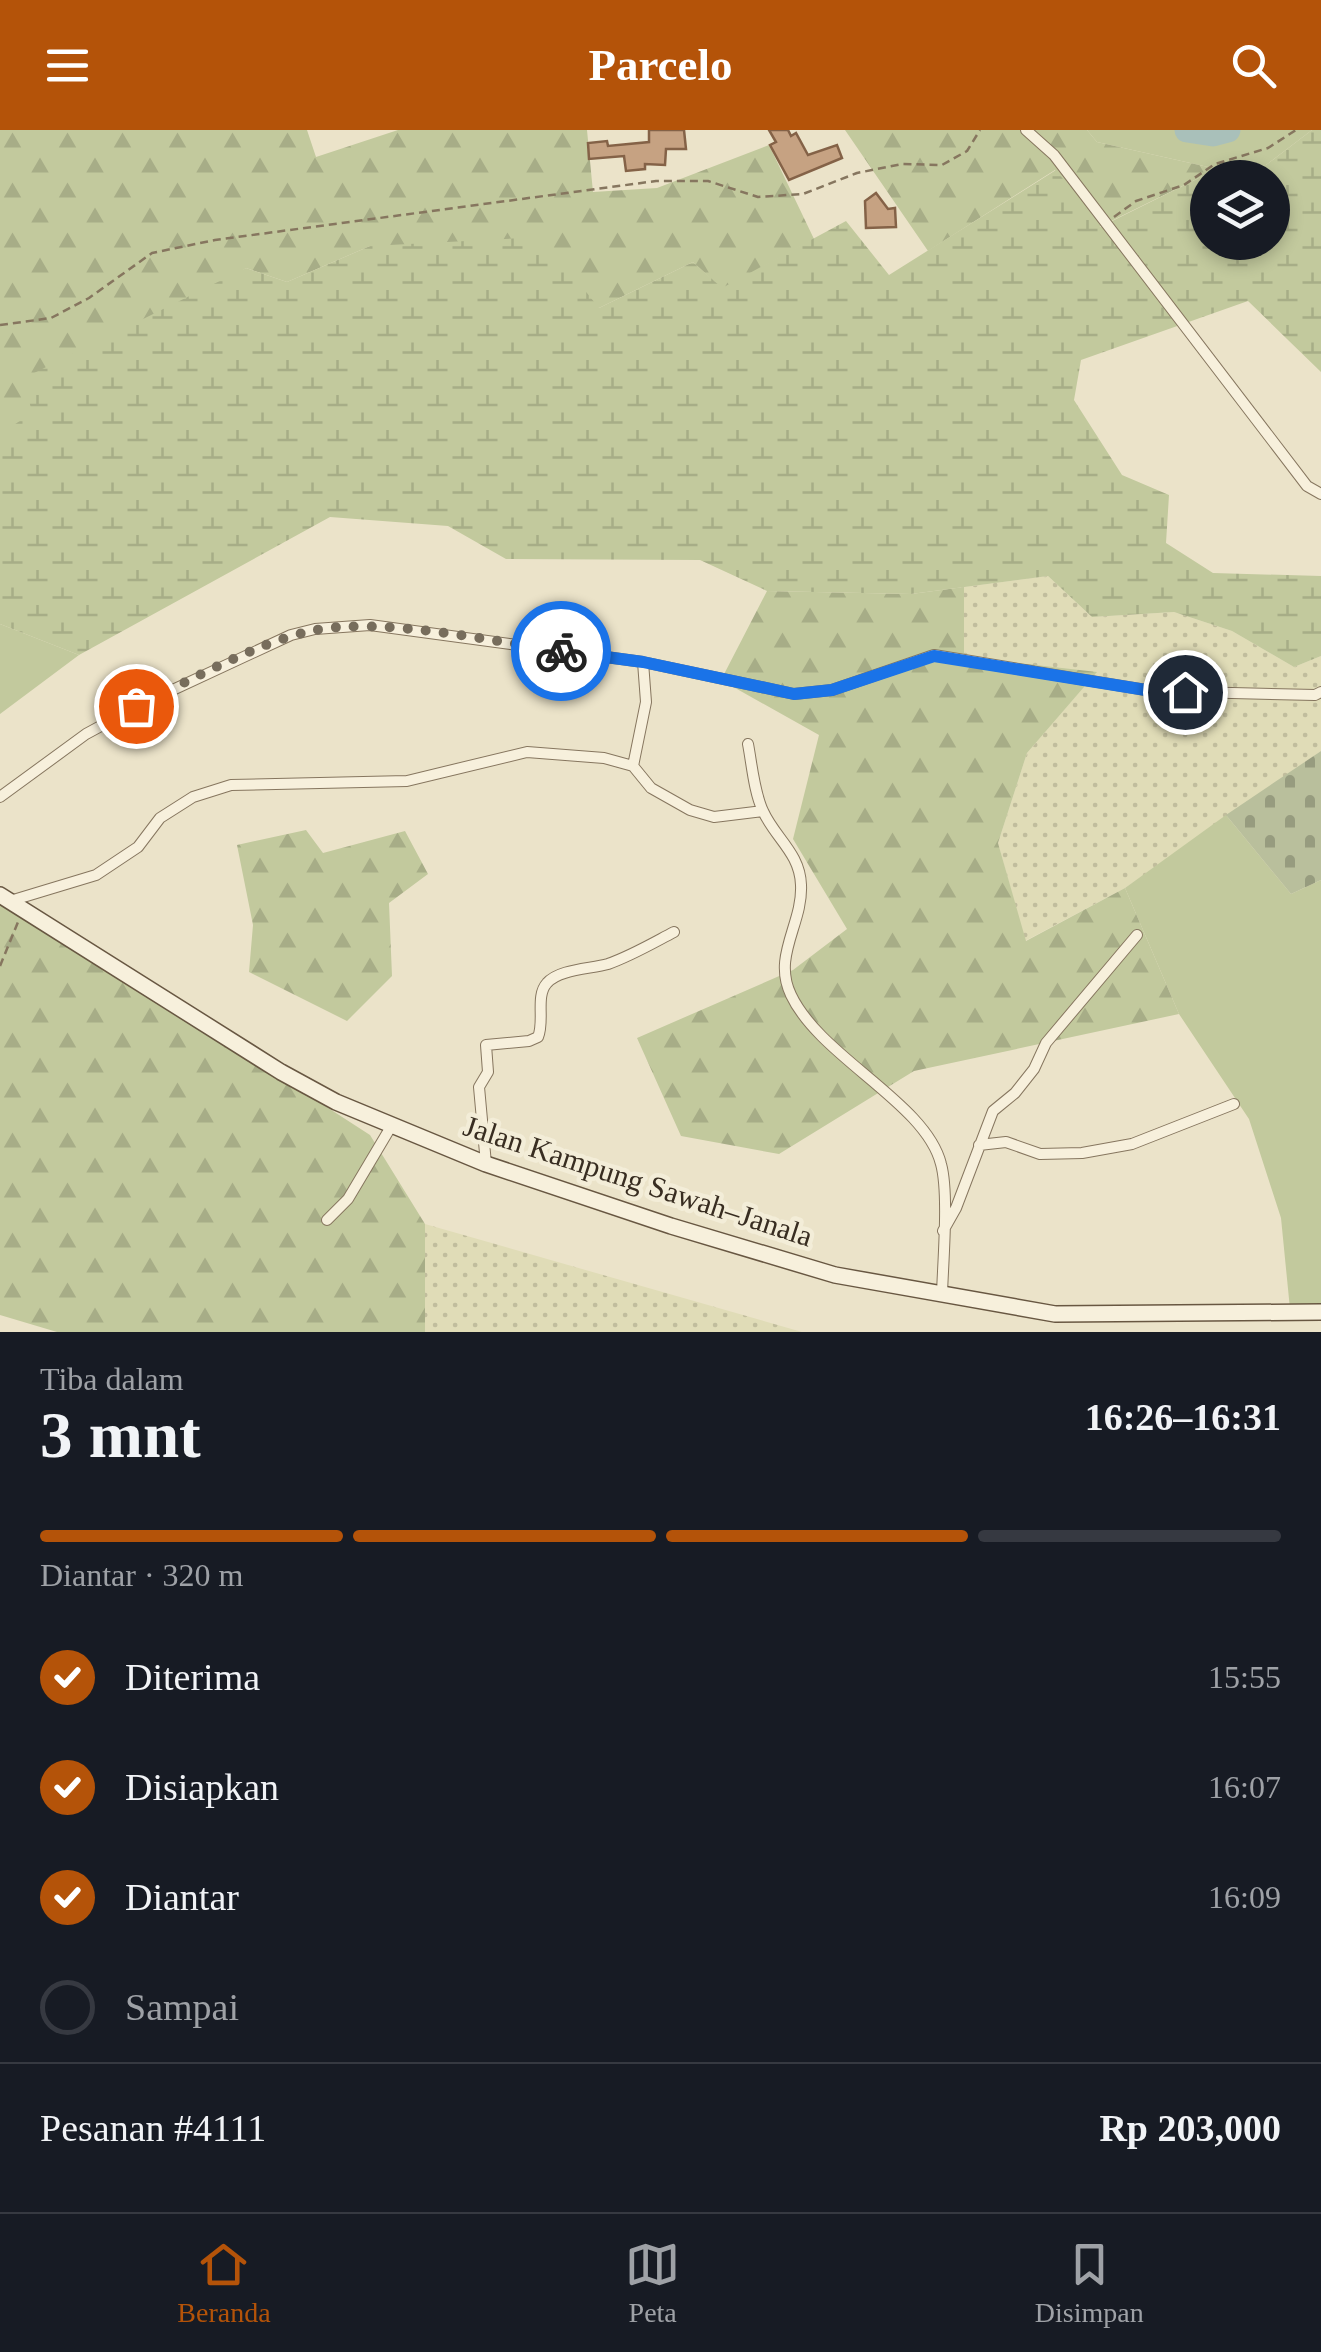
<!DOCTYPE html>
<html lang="id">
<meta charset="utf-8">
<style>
:root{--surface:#171b24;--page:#242831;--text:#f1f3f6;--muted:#9ea1a6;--line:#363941;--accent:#b45309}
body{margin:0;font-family:Georgia,serif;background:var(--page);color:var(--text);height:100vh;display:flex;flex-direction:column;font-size:38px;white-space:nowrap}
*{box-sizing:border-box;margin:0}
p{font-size:32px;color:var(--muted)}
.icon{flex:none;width:55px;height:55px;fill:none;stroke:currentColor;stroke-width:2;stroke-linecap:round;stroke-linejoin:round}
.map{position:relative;height:1202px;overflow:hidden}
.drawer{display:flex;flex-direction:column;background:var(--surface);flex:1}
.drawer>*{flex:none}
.fabs{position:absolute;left:1190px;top:30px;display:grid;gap:20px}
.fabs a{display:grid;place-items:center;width:100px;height:100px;border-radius:50%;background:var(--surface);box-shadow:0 5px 15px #0003;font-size:50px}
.pin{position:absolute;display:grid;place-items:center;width:85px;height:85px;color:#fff;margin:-42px;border:5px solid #fff;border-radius:50%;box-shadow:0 2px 10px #0007}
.courier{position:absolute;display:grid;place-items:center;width:100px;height:100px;margin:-50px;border:8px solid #1a73e8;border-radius:50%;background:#fff;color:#222;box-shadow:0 2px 12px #0007}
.summary em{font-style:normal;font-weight:600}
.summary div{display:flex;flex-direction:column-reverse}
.summary{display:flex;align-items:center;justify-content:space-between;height:170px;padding:0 40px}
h1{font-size:65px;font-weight:600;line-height:75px}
.bar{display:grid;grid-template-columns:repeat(4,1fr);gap:15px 10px;align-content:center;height:120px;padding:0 40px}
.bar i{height:12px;border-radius:8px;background:var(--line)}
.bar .selected{background:var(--accent)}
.bar p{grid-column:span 4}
.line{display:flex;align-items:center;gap:25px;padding:0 40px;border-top:2px solid var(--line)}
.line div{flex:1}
ol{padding:0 40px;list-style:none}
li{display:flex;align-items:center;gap:30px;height:110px}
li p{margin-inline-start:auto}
li .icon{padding:10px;border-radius:50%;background:var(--accent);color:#fff;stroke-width:4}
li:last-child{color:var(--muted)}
li i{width:55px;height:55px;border:5px solid var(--line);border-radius:50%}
header{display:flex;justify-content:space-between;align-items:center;height:130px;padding:0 40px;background:var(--accent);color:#fff;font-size:45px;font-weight:600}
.tab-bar{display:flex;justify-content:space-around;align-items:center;height:140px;border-top:2px solid var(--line);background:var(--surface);font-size:28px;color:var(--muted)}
.tab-bar a{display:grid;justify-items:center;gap:5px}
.tab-bar .selected{color:var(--accent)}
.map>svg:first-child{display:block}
</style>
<header><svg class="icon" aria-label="menu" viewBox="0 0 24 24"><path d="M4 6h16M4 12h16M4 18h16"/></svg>Parcelo<svg class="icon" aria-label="search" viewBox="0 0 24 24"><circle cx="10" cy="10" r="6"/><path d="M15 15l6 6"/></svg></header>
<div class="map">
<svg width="1321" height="1202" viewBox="0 0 1321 1202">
<defs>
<pattern id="farmland-dots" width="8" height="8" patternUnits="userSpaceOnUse" patternTransform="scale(2.5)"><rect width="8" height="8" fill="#e0dcb7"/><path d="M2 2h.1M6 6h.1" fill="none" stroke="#c1bd9d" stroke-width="1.8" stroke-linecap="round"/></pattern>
<pattern id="forest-firs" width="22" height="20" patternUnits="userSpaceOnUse" patternTransform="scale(2.5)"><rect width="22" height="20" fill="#c2c99d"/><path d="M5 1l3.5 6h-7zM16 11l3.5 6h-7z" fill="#a7ad87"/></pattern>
<pattern id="wetland-marsh" width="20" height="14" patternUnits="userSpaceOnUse" patternTransform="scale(2.5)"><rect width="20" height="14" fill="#c2c99d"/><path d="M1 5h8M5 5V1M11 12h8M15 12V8" fill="none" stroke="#a7ad87"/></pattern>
<pattern id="cemetery-stones" width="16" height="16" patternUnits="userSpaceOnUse" patternTransform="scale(2.5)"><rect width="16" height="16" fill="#b9bf9c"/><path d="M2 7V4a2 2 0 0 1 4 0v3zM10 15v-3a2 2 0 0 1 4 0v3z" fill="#979c7f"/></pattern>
</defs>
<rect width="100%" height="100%" fill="#ebe3c9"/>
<!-- farmland -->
<path fill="url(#farmland-dots)" d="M1048,446l44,41 82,-5 58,19 62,36 27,-11v95l-196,137 -100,53 -27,-98 29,-90 69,-80 -132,-16v-70z
M425,1094l377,108h-377z"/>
<!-- grass -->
<path fill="#c2c99d" d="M1087,0h225l-46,35 -49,4 -120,-27z
M0,494l79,31 -79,59z
M1226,685l65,79 30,-14v430l-31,-1 -9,-91 -32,-99 -70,-105 -54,-126z"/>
<!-- forest -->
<path fill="url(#forest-firs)" d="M0,0h307l9,27 82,-27h189l6,62 64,-4 112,-43 45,94 -92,50 -29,-27 -94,46 -229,-62 -83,36 -41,-14 -243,166h-3z
M845,0h242l10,12 120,27 -118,58 -44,-57 -127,81z
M964,457v70l133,15 -70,81 -29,90 28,98 99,-53 54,126 -265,57 -135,83 -98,-18 -44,-98 156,-68 54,-41 -54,-90 26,-104 -98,-55 46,-89 144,3z
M306,700l17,23 82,-22 23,43 -39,29 3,73 -45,45 -98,-49 4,-47 -16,-80z
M0,766l370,239 55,89v108h-368l-57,-17z"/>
<!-- wetland -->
<path fill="url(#wetland-marsh)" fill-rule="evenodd" d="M1312,0h9v242l-73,-71 -167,59 -7,40 48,75 47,20 -3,48 47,30 108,3v80l-27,11 -62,-36 -58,-19 -82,5 -44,-41 -137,18 -144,-3 -67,-31 -194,-1 -58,-33 -118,-9 -251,138 -79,-31v-190l32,-21 -8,-35 222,-110 41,14 83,-36 172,-9 57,71 94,-46 29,26 124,-67 43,54 167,-105 44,57 117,-58 49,-4zM1208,48h64v64h-64z"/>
<!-- cemetery -->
<path fill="url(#cemetery-stones)" d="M1321,621v129l-30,14 -65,-79z"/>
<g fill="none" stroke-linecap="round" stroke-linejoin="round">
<!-- river -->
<path stroke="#a9c0ba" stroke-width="25" d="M1187,0l26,4 15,-4"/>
</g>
<!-- building -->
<path fill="#c6a282" stroke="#846247" stroke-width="2.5" d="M649,0h35l2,19h-20l-1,16 -20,-1v5l-19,2 -2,-15 -35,3 -1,-16 19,-2 1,5 41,-4z
M769,0h19l3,6 5,-3 12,22 29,-10 5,13 -53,22 -19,-35 6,-3z
M876,63l12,16 7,-1 1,19 -30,1 -1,-27z"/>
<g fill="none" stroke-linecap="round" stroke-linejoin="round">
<defs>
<path id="minor" d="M1026,0l28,25 253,331 14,8
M748,614c4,21 6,48 15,67 12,27 37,42 38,74 2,39 -29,71 -10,110 29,62 135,108 150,169 8,29 2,97 1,130
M633,636l13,-64 -3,-40
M0,667l86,-63 50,-27 155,-72 24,-6 55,-4 273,37 151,32 38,-4 102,-35 218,36 163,4 6,-3
M10,771l86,-26 42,-28 22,-29 33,-21 38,-12 176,-4 120,-29 77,6 29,8 18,22 39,22 24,7 49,-6
M979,1015l27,-3 34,12 42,-1 50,-9 102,-40
M486,1034l-7,-77 9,-15 -2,-27 43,-4 9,-4c7,-16 -3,-41 9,-54 12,-14 44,-14 61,-19 23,-8 45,-21 66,-32
M327,1090l21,-21 44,-74
M943,1101l13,-23 37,-97 22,-18 19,-24 12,-26 91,-108"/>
<path id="secondary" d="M0,765l281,177 55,30 150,62 185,62 164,49 220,39 266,-2"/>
</defs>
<!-- minor casing -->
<use href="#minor" stroke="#86765f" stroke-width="12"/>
<!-- secondary casing -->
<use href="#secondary" stroke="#685742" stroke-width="18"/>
<!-- path -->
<path stroke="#86765f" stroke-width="2.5" stroke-dasharray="8 5" stroke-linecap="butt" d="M1114,87l22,-16 48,-16 31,-21 53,-16 28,-18
M0,195l51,-7 38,-20 63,-45 63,-13 441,-59h52l50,16 45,-3 54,-21 45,-9 40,1 25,-14 13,-21
M0,836l18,-44"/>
<!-- minor -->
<use href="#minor" stroke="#f7f0dc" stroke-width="10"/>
<!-- secondary -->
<use href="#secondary" stroke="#f7f0dc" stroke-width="15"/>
</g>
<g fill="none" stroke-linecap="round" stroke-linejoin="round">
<!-- done -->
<path stroke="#776d5c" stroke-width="10" stroke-dasharray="0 18" d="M136,576c53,-24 119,-63 175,-75 69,-15 178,10 250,20"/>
<!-- route -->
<path stroke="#1a73e8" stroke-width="12" d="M561,521l82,11 151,32 38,-4 102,-34 218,35 33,1"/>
</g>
<g text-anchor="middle" stroke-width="9" stroke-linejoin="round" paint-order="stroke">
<!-- street labels -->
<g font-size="30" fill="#382d21" stroke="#f3edd8">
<text transform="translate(638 1051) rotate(18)" y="10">Jalan Kampung Sawah–Janala</text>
</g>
</g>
</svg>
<div class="fabs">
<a><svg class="icon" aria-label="layers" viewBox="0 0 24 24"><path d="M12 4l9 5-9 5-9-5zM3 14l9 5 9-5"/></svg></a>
</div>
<div class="pin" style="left:136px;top:576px;background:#ea580c"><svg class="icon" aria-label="bag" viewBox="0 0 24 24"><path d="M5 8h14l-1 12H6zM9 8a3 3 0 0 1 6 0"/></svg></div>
<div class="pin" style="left:1185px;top:562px;background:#1f2937"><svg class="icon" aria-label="home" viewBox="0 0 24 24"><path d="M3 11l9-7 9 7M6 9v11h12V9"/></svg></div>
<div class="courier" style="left:561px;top:521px"><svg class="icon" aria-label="bike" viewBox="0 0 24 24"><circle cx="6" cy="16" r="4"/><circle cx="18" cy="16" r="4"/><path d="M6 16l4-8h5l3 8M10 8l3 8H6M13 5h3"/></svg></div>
</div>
<section class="drawer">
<div class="summary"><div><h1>3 mnt</h1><p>Tiba dalam</p></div><em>16:26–16:31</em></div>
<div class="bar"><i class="selected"></i><i class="selected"></i><i class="selected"></i><i></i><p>Diantar · 320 m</p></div>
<ol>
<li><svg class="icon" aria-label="check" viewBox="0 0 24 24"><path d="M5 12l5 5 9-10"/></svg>Diterima<p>15:55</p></li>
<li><svg class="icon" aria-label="check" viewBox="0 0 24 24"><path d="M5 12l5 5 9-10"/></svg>Disiapkan<p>16:07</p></li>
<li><svg class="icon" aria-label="check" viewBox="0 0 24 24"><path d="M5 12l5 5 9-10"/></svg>Diantar<p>16:09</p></li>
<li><i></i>Sampai</li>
</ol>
<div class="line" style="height:130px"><div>Pesanan #4111</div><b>Rp 203,000</b></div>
</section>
<nav class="tab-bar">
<a class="selected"><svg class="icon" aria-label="home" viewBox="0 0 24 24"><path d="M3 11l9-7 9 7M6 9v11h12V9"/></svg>Beranda</a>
<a><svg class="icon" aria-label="map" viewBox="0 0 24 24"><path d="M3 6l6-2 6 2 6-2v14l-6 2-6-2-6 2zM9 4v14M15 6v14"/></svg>Peta</a>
<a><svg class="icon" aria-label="saved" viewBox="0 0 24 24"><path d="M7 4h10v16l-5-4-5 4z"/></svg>Disimpan</a>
</nav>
